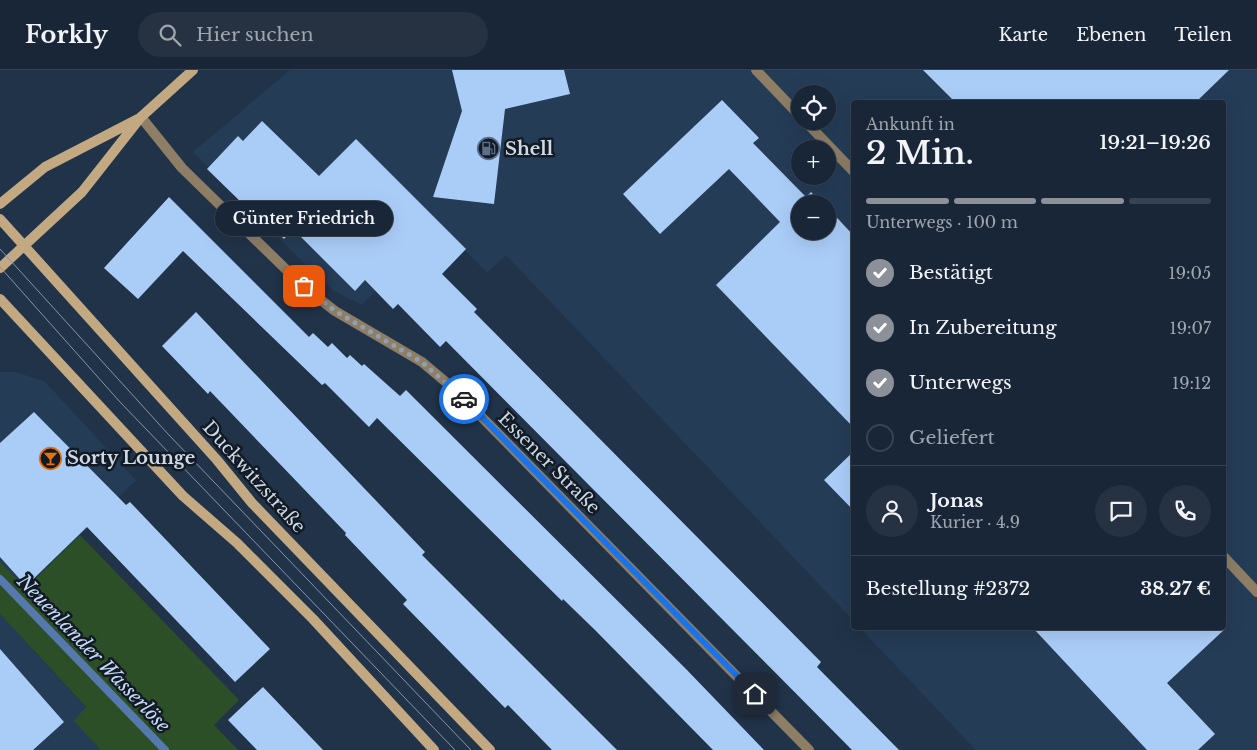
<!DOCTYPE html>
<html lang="de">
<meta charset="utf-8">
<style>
:root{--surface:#192637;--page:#263242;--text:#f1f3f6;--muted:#9fa5ad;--line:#374352;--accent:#8c9099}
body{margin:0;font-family:"Libre Baskerville",serif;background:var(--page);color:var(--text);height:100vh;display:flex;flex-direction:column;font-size:19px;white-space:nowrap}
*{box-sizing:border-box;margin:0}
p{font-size:16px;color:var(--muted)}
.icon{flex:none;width:28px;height:28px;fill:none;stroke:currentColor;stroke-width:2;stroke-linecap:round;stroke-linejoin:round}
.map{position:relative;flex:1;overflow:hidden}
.sheet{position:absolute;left:851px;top:30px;width:375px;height:530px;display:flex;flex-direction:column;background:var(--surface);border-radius:5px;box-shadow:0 5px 20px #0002,0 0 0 1px var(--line)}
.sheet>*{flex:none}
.fabs{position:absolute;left:791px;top:15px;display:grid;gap:10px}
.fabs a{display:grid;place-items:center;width:45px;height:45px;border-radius:50%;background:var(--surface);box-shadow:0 5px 20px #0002,0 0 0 1px var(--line);font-size:25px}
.pin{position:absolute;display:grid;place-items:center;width:42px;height:42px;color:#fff;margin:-21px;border-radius:10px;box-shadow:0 2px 8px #0006}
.courier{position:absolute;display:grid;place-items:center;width:50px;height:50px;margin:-25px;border:4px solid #1a73e8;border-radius:50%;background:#fff;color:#222;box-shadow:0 1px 6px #0007}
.bubble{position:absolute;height:35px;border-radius:18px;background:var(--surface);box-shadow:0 5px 20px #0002,0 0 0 1px var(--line);font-size:16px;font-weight:600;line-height:35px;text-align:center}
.head em{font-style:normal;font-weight:600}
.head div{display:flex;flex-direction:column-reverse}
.head{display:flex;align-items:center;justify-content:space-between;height:85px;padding:0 15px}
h1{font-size:32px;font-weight:600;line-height:38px}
.bar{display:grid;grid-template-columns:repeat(4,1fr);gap:8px 5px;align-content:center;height:60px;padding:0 15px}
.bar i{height:6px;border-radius:4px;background:var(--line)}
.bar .on{background:var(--accent)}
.bar p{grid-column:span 4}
.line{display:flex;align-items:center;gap:12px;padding:0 15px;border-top:1px solid var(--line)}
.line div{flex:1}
.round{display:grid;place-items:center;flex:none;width:52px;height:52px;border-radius:26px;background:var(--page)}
ol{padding:0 15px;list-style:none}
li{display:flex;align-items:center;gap:15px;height:55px}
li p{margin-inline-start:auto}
li .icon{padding:5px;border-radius:50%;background:var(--accent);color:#fff;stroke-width:4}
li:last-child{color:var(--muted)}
li i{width:28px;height:28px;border:2px solid var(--line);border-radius:50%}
header{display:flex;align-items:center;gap:30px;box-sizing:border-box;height:70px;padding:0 25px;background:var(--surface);border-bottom:1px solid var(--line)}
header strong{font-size:24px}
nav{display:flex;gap:28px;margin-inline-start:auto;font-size:18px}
.search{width:350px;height:45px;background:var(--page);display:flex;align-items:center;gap:12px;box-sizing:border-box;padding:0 18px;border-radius:28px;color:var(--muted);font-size:19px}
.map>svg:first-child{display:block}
</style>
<header>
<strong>Forkly</strong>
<div class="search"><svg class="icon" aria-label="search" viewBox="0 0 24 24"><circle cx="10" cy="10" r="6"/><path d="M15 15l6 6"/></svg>Hier suchen</div>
<nav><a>Karte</a><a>Ebenen</a><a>Teilen</a></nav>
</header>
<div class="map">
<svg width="1257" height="680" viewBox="0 0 1257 680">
<rect width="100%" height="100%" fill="#213349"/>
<!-- built -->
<path fill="#253c57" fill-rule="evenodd" d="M290,0h967v680h-281l-116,-122h364v-526h-370v519l-348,-366 -19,18 -47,-48 -78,80 -28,-14 -27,-25 -114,-114zM800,24h28v27h-28zM800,79h28v27h-28zM800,134h28v27h-28z
M0,302h15l29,9 92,99 -110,108 -26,12z
M0,544l86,94 17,42h-103z"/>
<!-- green -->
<path fill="#2d4f27" d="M80,465l159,165 -25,25 24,25h-137l-27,-29 12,-14 -86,-93v-52l26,26z"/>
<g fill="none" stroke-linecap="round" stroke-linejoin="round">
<!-- stream -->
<path stroke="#5579ad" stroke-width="8" d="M0,509l165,171"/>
</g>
<!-- building -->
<path fill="#aacdf8" d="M452,0h112l6,24 -65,15 -11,95 -61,-7 29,-86z
M923,0h306l-33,32h-241z
M722,30l37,38 -6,5 53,54 5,-5 12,12h-23v27h28v-23l26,28v192l-138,-143 64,-63 -51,-53 -69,65 -37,-40z
M262,51l57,55 37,-37 110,110 -24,25 35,35 -3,3 347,350 -4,5 82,83h-47l-406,-409 -6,6 -42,-43 -5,5 -28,-29 -10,11 -62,-62 -9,10 -36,-36 -3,3 -38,-37 31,-33 5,5z
M169,127l140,140 4,-4 15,14 4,-4 15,15 3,-3 12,11 2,-2 36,32 6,-6 281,280 77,80h-51l-117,-119 -33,-32 -1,2 -185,-183 -8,9 -44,-44 -3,2 -139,-134 -45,48 -34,-31z
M196,242l229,240 -3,3 195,195h-65l-44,-45 -3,3 -102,-104 4,-4 -62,-65 1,-2 -136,-142 -2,3 -46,-48z
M34,342l92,93 4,-3 140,147 -35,33 -148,-155 -61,59 -26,-29v-114z
M854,381v60l-30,-31z
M1033,558h193l-59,55 48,51 -17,16h-51z
M0,579l64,73 -31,28h-33z
M263,617l60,63h-66l-29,-30z"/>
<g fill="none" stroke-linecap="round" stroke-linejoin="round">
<!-- street -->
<path stroke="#8e7e66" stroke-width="10" d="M756,0l44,46
M141,47l41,51 121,118 32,25 87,51 32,27 355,361
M805,51l49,51
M1224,487l33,35"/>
<!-- secondary -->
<path stroke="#c3a982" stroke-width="10" d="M0,134l45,-37 93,-48
M0,149l217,241 35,43 238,247
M0,198l82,-76 59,-75 52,-47
M0,229l183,197 54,47 76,76 121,131"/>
<!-- tram -->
<path stroke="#8896a7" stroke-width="1" d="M0,179l168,185 303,316
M0,197l120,135 335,348"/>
</g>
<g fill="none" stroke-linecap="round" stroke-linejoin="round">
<!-- done -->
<path stroke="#919fb0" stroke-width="5" stroke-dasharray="0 9" d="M304,216l31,25 87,51 42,37"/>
<!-- route -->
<path stroke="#1a73e8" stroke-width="6" d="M464,329l291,295"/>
</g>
<!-- icons -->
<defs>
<symbol id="fuel-ring" viewBox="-11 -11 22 22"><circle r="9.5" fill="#121a24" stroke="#5c6f8a" stroke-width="1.5"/><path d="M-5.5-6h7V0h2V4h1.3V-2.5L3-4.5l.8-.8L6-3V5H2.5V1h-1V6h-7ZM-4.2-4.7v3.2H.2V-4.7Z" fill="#5c6f8a"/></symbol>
<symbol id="bar-ring" viewBox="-11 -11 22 22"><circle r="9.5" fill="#121a24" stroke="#e8710a" stroke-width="1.5"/><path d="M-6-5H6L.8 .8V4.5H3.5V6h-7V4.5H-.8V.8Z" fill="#e8710a"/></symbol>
</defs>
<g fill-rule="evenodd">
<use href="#fuel-ring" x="476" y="66" width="25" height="25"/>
<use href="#bar-ring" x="38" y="376" width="25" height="25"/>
</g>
<g text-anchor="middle" stroke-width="5" stroke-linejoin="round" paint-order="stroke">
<!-- poi labels -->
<g font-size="18" font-weight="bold" fill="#ced9e7" stroke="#121a24" text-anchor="start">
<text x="505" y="85">Shell</text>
<text x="67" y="394">Sorty Lounge</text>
</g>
<!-- street labels -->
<g font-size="18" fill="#ced9e7" stroke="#121a24">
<text transform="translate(549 393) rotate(45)" y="6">Essener Straße</text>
<text transform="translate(254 407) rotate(48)" y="6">Duckwitzstraße</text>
</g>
<!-- water labels -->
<g font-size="19" font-style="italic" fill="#c4daf8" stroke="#121a24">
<text transform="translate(94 583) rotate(46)" y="7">Neuenlander Wasserlöse</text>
</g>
</g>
</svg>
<div class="fabs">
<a><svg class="icon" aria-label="locate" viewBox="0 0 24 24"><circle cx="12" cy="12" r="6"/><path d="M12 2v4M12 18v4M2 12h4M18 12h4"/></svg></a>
<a>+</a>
<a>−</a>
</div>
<div class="pin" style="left:304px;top:216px;background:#ea580c"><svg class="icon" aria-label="bag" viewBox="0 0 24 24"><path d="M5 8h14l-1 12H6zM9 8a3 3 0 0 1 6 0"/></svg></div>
<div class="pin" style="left:755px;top:624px;background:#1f2937"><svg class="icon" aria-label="home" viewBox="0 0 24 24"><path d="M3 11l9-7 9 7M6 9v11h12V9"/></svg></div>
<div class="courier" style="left:464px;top:329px"><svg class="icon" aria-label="car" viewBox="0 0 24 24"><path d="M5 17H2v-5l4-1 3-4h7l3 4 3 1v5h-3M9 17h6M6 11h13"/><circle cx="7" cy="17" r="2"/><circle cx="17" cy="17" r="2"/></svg></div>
<div class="bubble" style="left:215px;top:131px;width:178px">Günter Friedrich</div>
<section class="sheet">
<div class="head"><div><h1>2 Min.</h1><p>Ankunft in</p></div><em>19:21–19:26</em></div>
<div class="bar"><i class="on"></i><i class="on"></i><i class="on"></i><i></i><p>Unterwegs · 100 m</p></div>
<ol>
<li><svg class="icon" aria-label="check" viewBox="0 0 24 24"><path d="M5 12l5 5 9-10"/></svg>Bestätigt<p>19:05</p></li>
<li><svg class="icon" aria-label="check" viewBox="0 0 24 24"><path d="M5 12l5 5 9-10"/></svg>In Zubereitung<p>19:07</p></li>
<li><svg class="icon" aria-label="check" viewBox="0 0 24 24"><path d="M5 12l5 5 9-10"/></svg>Unterwegs<p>19:12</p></li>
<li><i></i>Geliefert</li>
</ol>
<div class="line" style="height:90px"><a class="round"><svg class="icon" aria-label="person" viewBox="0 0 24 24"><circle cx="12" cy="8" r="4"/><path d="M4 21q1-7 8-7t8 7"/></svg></a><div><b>Jonas</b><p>Kurier · 4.9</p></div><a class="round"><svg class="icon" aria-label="chat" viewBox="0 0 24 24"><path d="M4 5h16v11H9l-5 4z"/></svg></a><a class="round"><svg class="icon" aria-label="phone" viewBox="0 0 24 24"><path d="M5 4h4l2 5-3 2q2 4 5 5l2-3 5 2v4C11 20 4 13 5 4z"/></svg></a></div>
<div class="line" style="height:65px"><div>Bestellung #2372</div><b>38.27 €</b></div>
</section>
</div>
